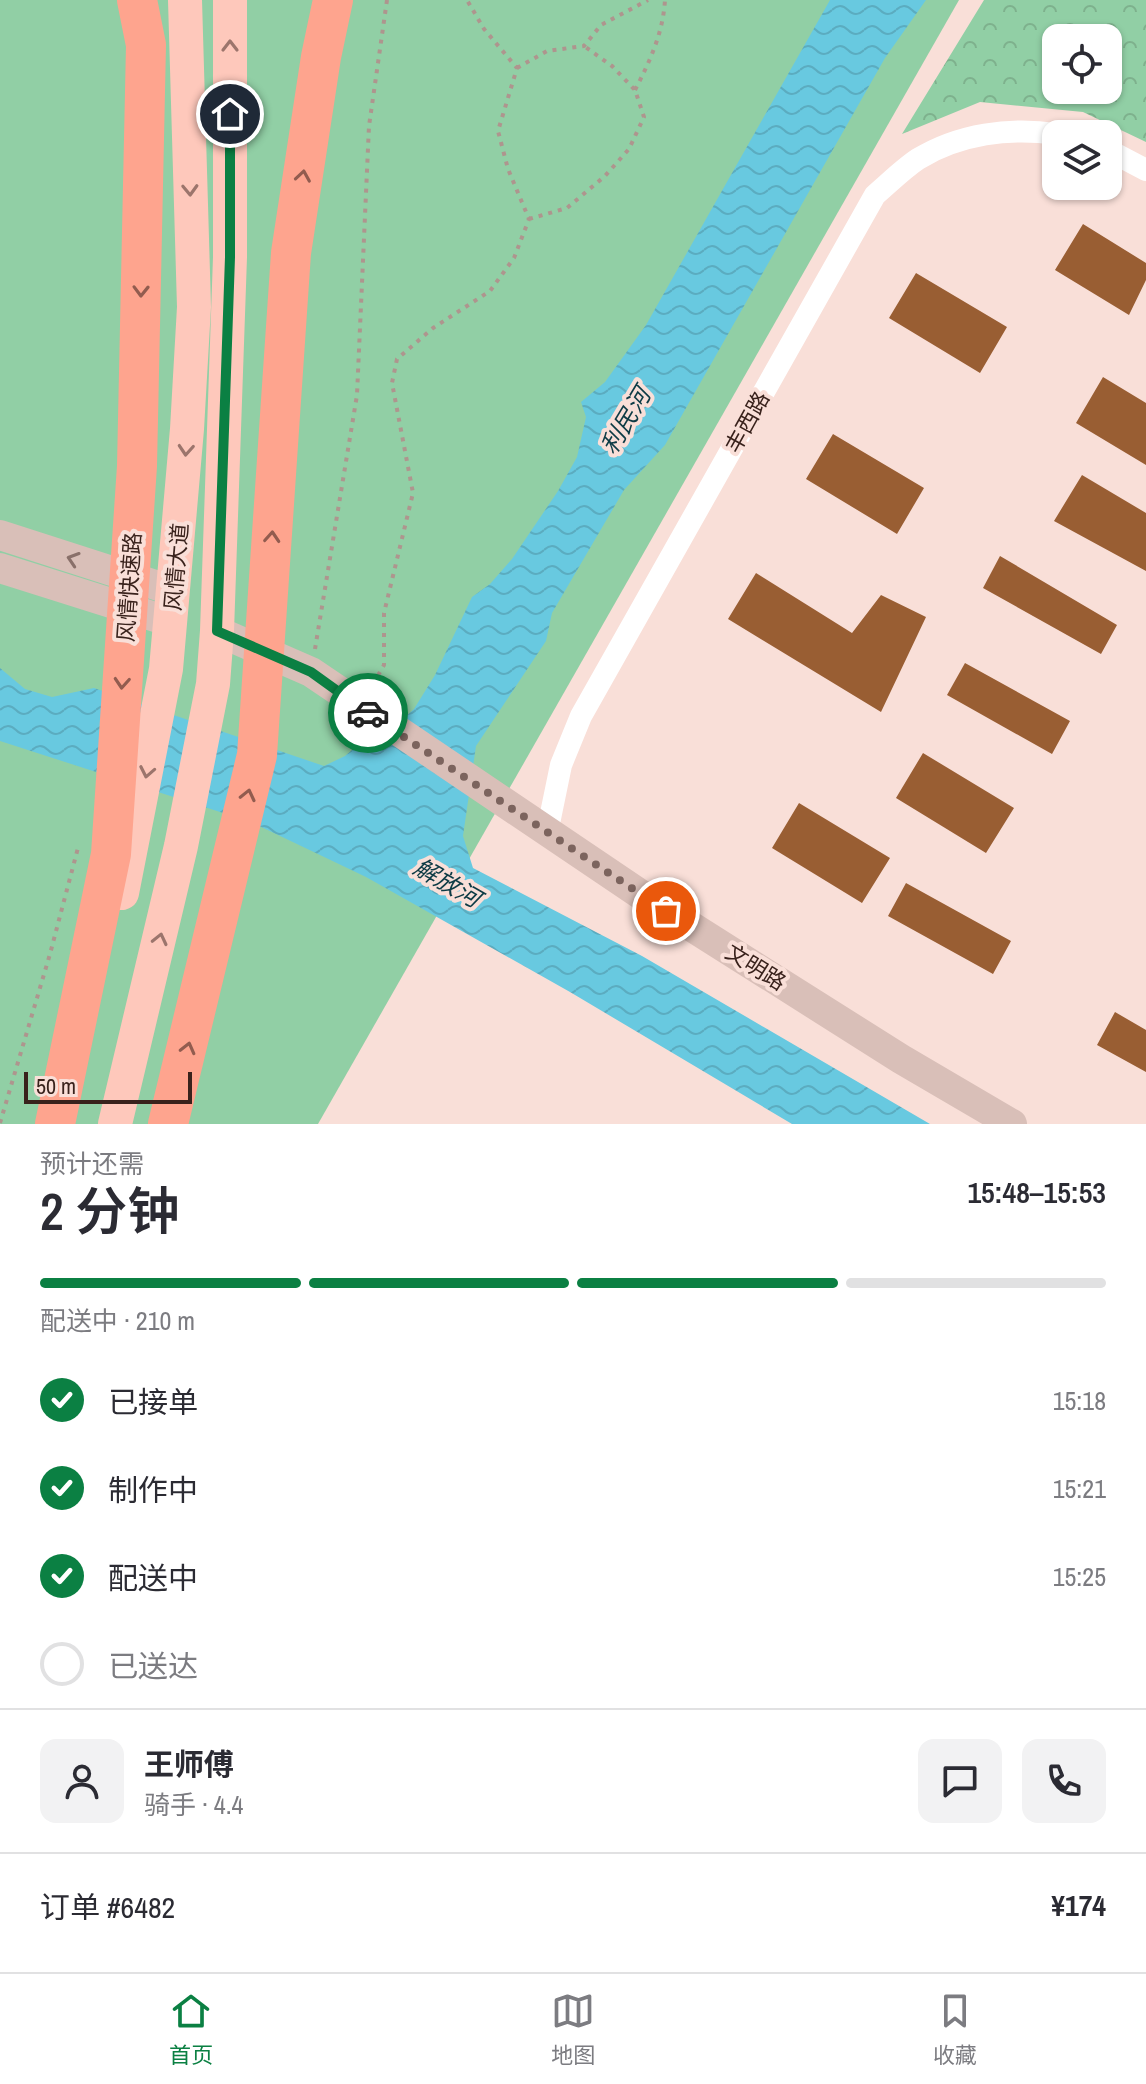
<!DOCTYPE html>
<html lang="zh">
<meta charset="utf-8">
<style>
:root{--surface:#fff;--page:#f2f2f3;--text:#2b2b33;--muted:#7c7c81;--line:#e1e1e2;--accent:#0b8043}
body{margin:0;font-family:"Archivo Narrow","Noto Sans SC",sans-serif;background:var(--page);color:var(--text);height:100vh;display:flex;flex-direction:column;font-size:30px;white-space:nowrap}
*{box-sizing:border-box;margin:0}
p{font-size:26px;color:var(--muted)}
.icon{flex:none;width:44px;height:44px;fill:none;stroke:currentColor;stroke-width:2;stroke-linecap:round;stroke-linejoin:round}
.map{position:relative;height:1124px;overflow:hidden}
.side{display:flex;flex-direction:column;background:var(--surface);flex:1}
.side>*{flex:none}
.fabs{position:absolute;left:1042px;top:24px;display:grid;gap:16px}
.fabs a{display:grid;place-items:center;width:80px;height:80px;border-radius:16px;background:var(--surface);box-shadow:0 2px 6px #0004;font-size:40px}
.scale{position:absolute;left:24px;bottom:20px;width:168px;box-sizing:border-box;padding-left:8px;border:4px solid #39221c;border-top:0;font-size:22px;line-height:28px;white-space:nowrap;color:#39221c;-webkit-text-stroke:6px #f9dfd8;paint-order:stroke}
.pin{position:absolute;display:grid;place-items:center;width:68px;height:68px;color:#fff;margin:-34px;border:4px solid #fff;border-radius:50%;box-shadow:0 2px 8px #0007}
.courier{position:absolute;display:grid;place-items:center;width:80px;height:80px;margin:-40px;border:6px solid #0b8043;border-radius:50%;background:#fff;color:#222;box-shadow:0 2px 10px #0007}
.overview em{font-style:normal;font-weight:600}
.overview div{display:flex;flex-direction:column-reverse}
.overview{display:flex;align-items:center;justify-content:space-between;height:136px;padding:0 40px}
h1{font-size:52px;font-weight:600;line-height:60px}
.bar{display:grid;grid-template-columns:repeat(4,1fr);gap:12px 8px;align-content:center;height:96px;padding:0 40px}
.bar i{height:10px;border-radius:6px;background:var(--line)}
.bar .current{background:var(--accent)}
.bar p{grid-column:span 4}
.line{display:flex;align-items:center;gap:20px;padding:0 40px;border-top:2px solid var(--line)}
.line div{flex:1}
.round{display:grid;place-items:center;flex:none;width:84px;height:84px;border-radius:16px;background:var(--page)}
ol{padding:0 40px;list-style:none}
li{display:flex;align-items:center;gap:24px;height:88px}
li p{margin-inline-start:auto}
li .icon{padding:8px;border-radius:50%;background:var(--accent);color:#fff;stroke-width:4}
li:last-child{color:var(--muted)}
li i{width:44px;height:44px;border:4px solid var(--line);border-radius:50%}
.tabs{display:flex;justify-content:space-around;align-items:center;height:112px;border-top:2px solid var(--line);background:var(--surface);font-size:22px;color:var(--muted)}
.tabs a{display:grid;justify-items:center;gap:4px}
.tabs .current{color:var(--accent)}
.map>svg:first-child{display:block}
</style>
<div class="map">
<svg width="1146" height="1124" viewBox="0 0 1146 1124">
<defs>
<pattern id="forest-crowns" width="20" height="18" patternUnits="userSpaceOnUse" patternTransform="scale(2)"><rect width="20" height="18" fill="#91cfa5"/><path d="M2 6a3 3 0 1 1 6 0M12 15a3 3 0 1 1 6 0" fill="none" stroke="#7eb18d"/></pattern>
<pattern id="water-waves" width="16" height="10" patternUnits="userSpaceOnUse" patternTransform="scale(2)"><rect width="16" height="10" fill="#68c9e0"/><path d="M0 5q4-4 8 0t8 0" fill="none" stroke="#5bacc0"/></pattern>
</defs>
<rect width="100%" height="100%" fill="#f9dfd8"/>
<!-- green -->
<path fill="#91cfa5" d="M0,0h959l-641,1124h-318z"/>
<!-- forest -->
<path fill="url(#forest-crowns)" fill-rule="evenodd" d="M984,0h162v142l-63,-30 -103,-10 -78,32zM1056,38h52v52h-52z"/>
<!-- water -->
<path fill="url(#water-waves)" d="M830,0h96l-41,58 -220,387 -41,45 -72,123 -6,28 -70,105 -13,90 10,32 169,88 288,168h-138l-222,-132 -204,-115 -115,-55 -251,-81v-73l25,21 27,8 42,-9 230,78 21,-10 14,-12 17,-1 38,-34 21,-34 37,-78 18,-13 22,-25 46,-68 19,-34 9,-40 -5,-15 24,-20 41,-57z"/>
<!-- building -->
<path fill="#995e33" d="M1083,224l63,39v17l-17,35 -74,-45z
M916,273l91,54 -27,46 -91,-55z
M1103,377l43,26v62l-70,-42z
M833,434l91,54 -27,46 -91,-55z
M1082,475l64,38v58l-92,-50z
M1000,556l117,69 -16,29 -118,-66z
M756,573l96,60 29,-38 45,22 -45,95 -153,-93z
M965,663l105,58 -18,33 -105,-59z
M923,753l91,55 -28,45 -90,-55z
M799,803l91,55 -28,45 -90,-55z
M906,883l105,58 -18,33 -105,-58z
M1115,1012l31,18v42l-49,-27z"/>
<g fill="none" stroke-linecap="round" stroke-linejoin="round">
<!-- path -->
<path stroke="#ae958e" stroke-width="4" stroke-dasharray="4 6" stroke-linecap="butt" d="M517,68l30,-17 37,-5 17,-21 47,-25
M635,90c15,-29 28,-57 30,-90
M529,219l38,-11 38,-32 24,-27 15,-32 -9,-27 -23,-24 -28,-20
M315,649l42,-254 12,-269 18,-126
M373,684l11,-19v-52l29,-120 -21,-110 5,-24 36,-31 57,-37 24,-33 15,-39 -21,-50 -10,-38 19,-63 -33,-39 -17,-29
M0,1123l50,-169 29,-110"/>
<!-- street -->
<path stroke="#fff" stroke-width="22" d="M1108,150l38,20
M547,833l14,-68 20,-49 294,-521c14,-12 28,-26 43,-36 41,-25 92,-32 138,-25"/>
<!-- secondary -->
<path stroke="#d9bfb8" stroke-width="30" d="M0,535l174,56
M0,568l171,54
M217,631l94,41 329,222 261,165 111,65"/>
<!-- primary -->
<path stroke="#fec8bb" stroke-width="34" d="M122,893l44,-224 21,-240 7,-122 -9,-307
M115,1124l66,-278 32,-162 4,-53 13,-374v-257"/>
<!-- highway -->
<path stroke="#fea48e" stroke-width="40" d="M55,1124l56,-270 26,-388 9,-421 -9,-45
M168,1124l89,-369 34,-502 30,-196 12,-57"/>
</g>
<!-- one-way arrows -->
<defs><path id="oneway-chevron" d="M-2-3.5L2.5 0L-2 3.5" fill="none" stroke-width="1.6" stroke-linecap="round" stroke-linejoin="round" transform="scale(2)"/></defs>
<g stroke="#9c756c">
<use href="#oneway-chevron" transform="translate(230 46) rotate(-90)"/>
<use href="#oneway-chevron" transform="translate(190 190) rotate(88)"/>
<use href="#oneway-chevron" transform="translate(186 450) rotate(94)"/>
<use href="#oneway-chevron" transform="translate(147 772) rotate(101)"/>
<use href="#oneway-chevron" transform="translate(160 939) rotate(-77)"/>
</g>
<g stroke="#925c4f">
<use href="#oneway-chevron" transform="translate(303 176) rotate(-81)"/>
<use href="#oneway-chevron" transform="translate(141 291) rotate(91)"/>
<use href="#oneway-chevron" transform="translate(272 537) rotate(-86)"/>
<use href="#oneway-chevron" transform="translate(122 683) rotate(94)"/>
<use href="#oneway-chevron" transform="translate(248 795) rotate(-77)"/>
<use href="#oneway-chevron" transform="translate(188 1048) rotate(-76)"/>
</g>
<use stroke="#89706a" href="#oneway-chevron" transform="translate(73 559) rotate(-162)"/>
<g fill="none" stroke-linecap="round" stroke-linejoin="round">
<!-- done -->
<path stroke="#7c645e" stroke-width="8" stroke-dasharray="0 14.4" d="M368,713l298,198"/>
<!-- route -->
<path stroke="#0b8043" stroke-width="10" d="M230,114v143l-13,374 94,41 57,41"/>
</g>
<g text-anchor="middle" stroke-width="8" stroke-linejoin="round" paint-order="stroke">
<!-- street labels -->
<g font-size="22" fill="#39221c" stroke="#f9dfd8">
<text transform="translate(747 422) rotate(-61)" y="8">丰西路</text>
<text transform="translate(176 567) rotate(-85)" y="8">风情大道</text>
<text transform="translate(129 587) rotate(-86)" y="8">风情快速路</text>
<text transform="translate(756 967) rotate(32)" y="8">文明路</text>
</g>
<!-- water labels -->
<g font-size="24" font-style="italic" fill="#0d3b45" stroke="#f9dfd8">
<text transform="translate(626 421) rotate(-59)" y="8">利民河</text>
<text transform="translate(447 883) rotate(30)" y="8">解放河</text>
</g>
</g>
</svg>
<div class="fabs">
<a><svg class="icon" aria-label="locate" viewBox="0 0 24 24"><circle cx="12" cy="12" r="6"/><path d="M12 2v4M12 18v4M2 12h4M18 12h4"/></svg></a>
<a><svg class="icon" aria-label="layers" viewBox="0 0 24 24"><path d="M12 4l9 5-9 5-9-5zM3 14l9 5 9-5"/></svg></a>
</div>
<div class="scale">50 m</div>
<div class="pin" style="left:666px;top:911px;background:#ea580c"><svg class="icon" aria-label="bag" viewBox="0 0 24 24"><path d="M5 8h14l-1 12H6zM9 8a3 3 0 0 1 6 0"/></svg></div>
<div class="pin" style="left:230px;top:114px;background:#1f2937"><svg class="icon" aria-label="home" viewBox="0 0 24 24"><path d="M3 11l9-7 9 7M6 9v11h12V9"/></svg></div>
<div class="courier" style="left:368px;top:713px"><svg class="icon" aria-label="car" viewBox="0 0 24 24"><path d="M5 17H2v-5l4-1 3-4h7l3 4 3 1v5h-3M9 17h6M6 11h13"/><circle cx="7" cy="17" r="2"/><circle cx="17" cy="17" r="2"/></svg></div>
</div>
<section class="side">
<div class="overview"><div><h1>2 分钟</h1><p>预计还需</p></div><em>15:48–15:53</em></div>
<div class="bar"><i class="current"></i><i class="current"></i><i class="current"></i><i></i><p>配送中 · 210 m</p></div>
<ol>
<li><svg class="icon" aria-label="check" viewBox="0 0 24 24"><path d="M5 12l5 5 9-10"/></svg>已接单<p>15:18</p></li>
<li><svg class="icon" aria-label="check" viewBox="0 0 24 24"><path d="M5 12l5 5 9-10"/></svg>制作中<p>15:21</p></li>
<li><svg class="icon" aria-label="check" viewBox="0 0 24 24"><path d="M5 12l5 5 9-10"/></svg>配送中<p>15:25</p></li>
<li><i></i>已送达</li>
</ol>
<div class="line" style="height:144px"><a class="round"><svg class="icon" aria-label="person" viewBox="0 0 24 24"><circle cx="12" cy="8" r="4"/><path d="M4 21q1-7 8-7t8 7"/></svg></a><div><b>王师傅</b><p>骑手 · 4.4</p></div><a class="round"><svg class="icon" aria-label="chat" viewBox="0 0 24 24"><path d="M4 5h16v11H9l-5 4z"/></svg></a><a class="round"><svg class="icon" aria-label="phone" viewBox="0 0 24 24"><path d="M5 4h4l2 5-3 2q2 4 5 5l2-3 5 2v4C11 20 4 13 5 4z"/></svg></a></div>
<div class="line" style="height:104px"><div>订单 #6482</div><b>¥174</b></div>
</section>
<nav class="tabs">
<a class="current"><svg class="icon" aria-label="home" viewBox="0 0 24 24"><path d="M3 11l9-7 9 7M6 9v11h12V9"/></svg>首页</a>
<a><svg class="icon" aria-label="map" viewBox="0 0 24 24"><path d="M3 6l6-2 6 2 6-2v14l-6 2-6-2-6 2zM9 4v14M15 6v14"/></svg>地图</a>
<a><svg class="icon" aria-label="saved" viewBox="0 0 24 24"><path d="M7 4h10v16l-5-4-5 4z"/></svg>收藏</a>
</nav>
